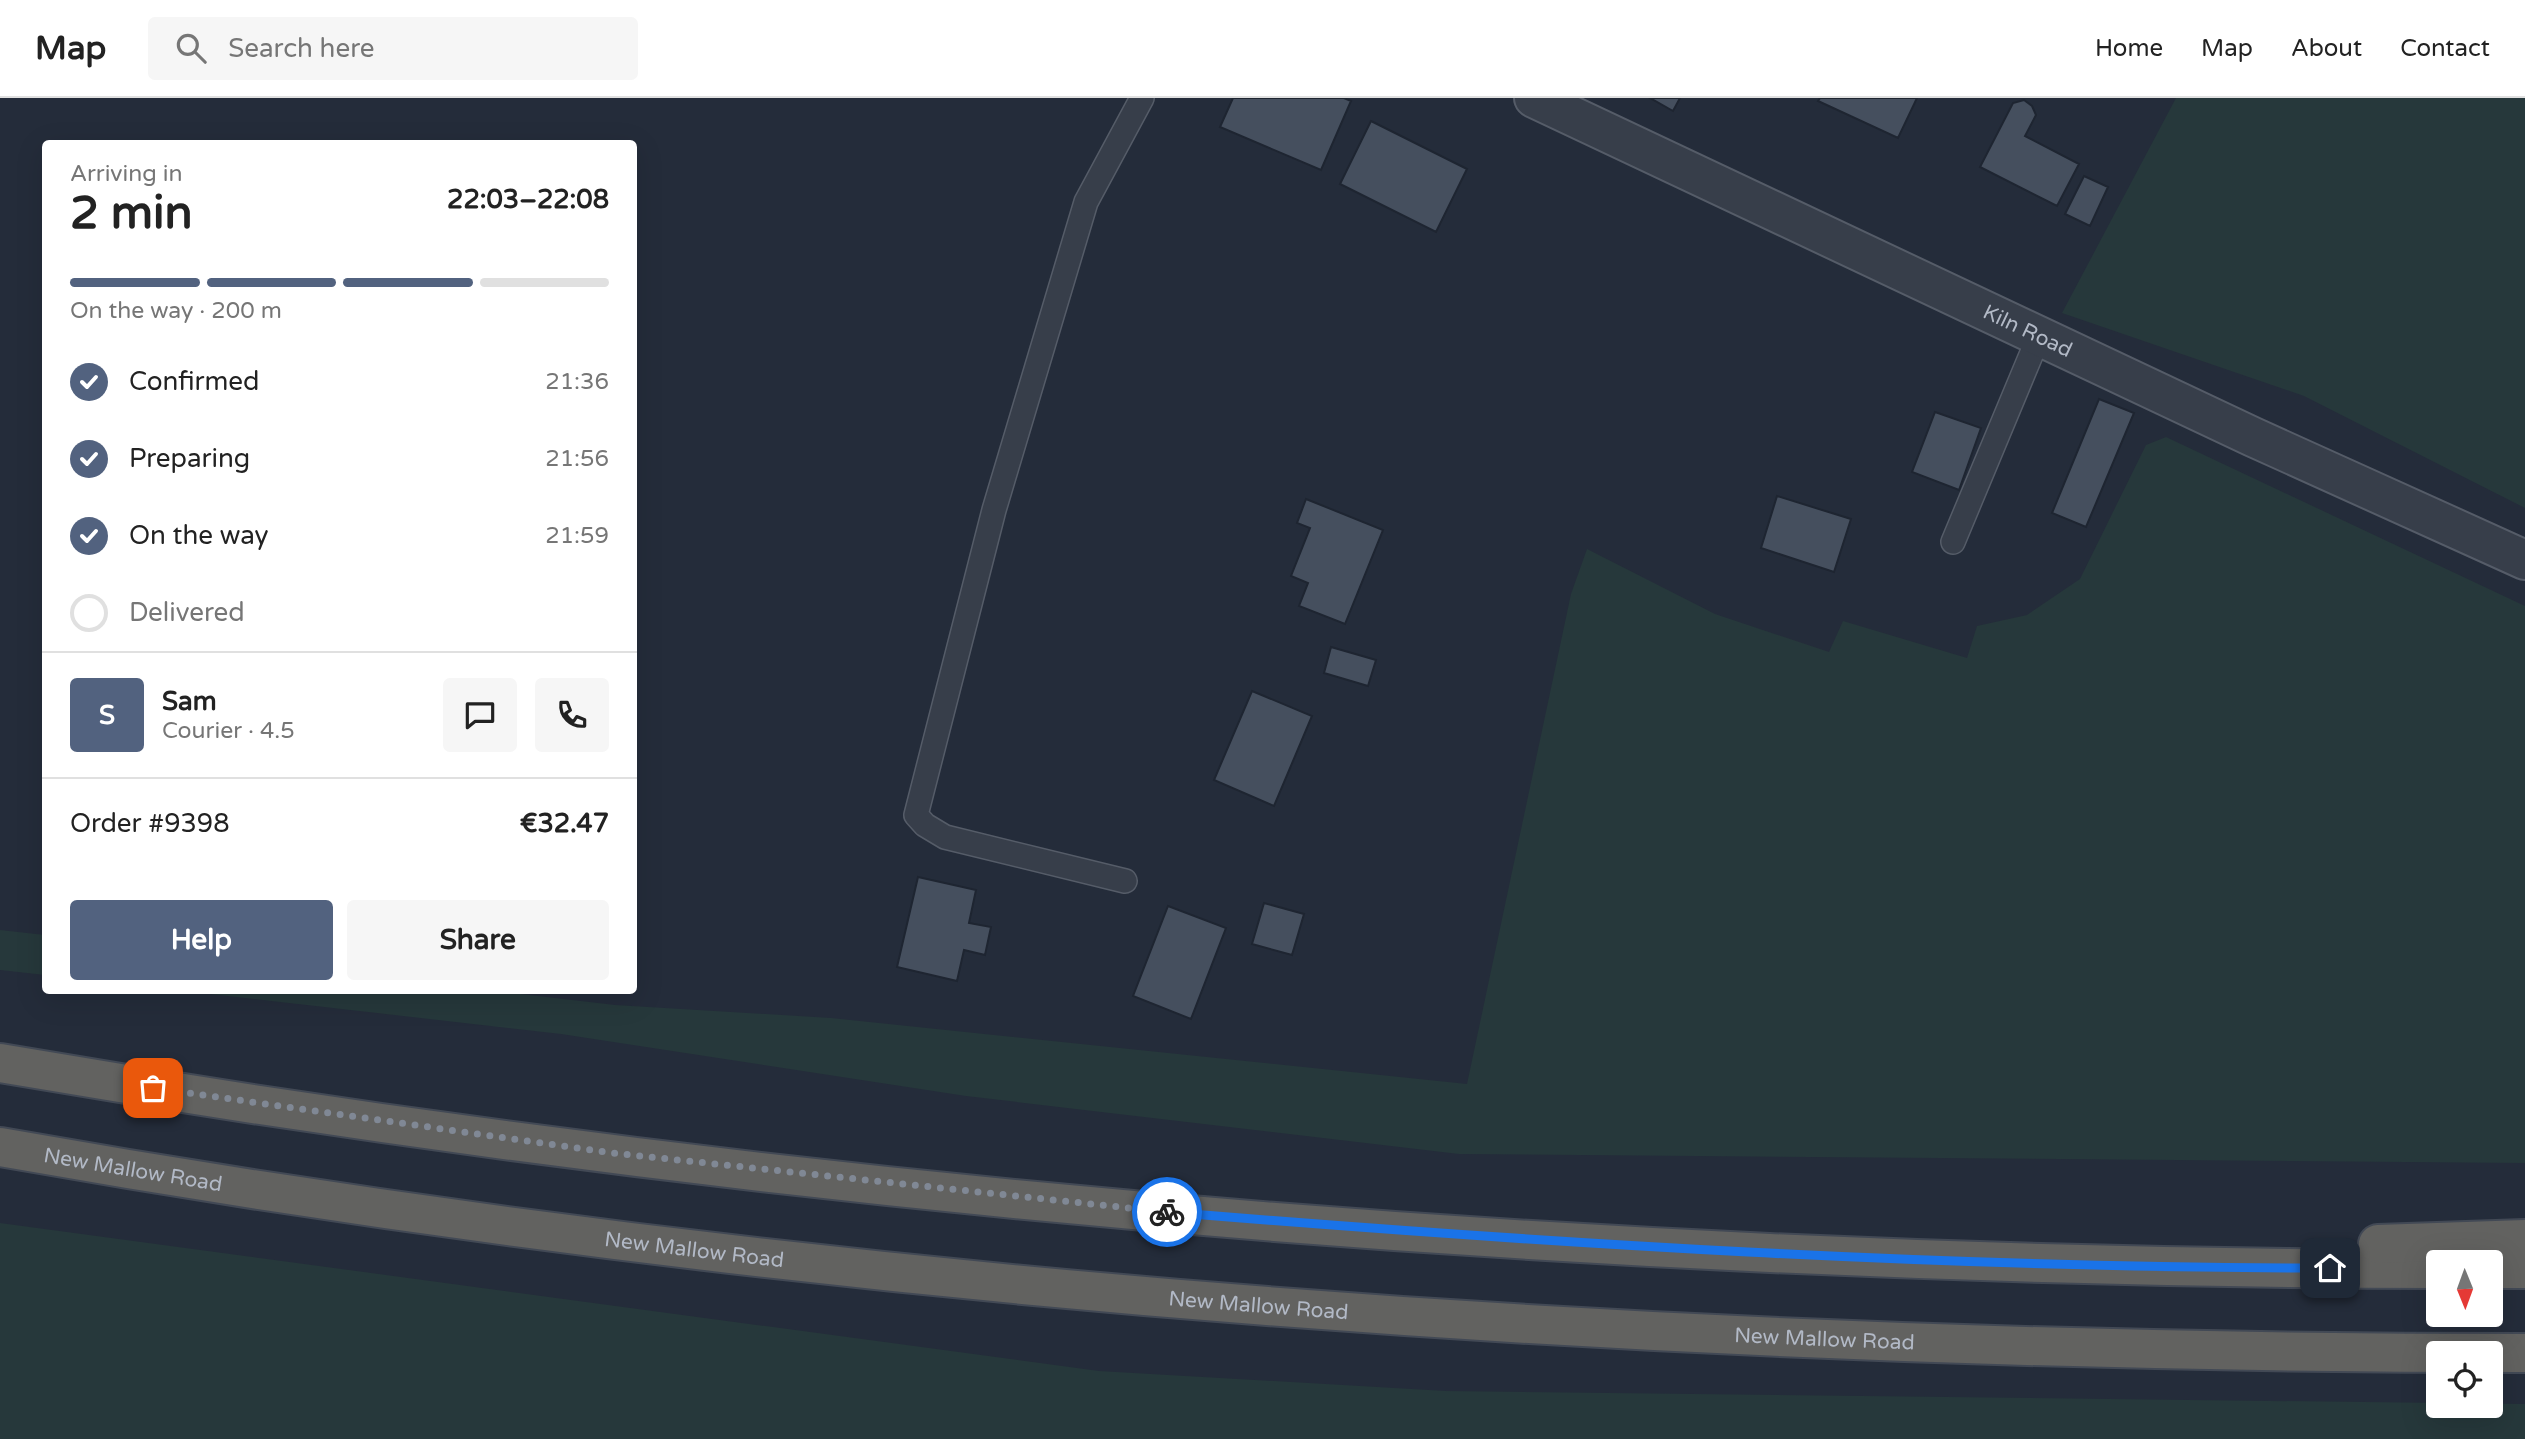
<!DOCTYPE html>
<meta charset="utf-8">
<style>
:root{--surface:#fff;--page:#f6f6f6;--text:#222;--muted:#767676;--line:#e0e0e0;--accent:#52627f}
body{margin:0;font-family:"Varela Round",sans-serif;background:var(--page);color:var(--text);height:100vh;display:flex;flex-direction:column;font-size:26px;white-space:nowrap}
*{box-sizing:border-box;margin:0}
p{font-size:23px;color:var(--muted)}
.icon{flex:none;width:38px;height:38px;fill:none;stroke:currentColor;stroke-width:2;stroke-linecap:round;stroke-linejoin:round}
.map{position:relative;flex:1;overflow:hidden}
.details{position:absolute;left:42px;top:42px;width:595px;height:854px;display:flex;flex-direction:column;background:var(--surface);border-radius:7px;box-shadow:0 7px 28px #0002}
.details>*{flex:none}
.needle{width:46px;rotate:179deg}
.tools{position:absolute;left:2426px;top:1152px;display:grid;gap:14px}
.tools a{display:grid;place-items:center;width:77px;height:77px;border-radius:7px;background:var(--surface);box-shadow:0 7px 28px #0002;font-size:35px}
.pin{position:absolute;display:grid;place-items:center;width:60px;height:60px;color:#fff;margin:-30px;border-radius:14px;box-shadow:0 4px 10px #0006}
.courier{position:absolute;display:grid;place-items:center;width:70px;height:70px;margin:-35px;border:5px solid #1a73e8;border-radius:50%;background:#fff;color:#222;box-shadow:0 2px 9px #0007}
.headline em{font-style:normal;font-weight:800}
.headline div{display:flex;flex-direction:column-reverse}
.headline{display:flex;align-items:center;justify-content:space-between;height:119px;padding:0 28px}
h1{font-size:46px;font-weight:800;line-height:52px}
.bar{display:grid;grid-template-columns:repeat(4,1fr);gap:10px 7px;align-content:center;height:84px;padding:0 28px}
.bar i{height:9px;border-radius:5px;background:var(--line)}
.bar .active{background:var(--accent)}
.bar p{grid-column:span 4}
.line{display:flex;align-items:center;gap:18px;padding:0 28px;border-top:2px solid var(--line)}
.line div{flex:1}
.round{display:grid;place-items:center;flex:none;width:74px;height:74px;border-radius:7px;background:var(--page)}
ol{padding:0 28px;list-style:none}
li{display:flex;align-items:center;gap:21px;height:77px}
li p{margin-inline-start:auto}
li .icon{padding:7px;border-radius:50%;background:var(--accent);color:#fff;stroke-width:4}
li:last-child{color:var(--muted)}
li i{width:38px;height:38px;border:4px solid var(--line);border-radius:50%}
.cta{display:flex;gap:14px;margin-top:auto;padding:14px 28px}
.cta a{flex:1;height:80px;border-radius:7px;background:var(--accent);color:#fff;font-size:28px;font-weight:800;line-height:80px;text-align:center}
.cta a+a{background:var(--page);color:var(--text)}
header{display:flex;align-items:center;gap:42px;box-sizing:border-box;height:98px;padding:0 35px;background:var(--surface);border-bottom:2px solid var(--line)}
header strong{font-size:33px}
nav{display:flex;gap:38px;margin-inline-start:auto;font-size:24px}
.search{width:490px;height:63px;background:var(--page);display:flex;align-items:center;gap:18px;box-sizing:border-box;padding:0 24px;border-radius:7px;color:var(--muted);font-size:26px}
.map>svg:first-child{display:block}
</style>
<header>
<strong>Map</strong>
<div class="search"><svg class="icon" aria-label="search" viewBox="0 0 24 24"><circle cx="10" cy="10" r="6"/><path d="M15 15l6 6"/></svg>Search here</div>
<nav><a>Home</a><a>Map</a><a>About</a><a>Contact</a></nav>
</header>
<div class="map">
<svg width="2525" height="1341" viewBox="0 0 2525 1341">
<rect width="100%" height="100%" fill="#242c3a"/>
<!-- green -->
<path fill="#26383b" d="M2176,0h349v410l-221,-112 -242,-83z
M2166,339l359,169v557l-1066,-9 -493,-58 -405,-62 -377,-43h310l121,14 216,13 636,66 104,-490 16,-45 128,65 114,38 14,-31 124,37 10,-32 50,-11 53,-36 66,-134z
M0,832l45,5v40l-45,-5z
M0,1125l1099,148 347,20 1079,13v35h-2525z"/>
<!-- building -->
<path fill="#454f5e" stroke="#1e2531" stroke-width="2" d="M1233,0h111l7,3 -30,69 -101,-43z
M1650,0h30l-7,13z
M1820,0h97l-19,40 -80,-37z
M2024,2l8,6 4,9 -11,21 54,28 -22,42 -77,-39 33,-64z
M1371,23l96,48 -31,63 -96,-48z
M2084,78l24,11 -18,39 -25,-12z
M2099,301l35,14 -48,114 -34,-14z
M1935,314l46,16 -22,62 -47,-18z
M1777,398l74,23 -17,53 -73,-24z
M1306,401l77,31 -38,94 -46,-18 9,-23 -17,-7 19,-48 -13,-5z
M1331,549l45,13 -8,26 -44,-13z
M1252,593l60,25 -38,90 -60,-26z
M918,779l58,13 -7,33 22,4 -6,28 -21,-5 -7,31 -60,-14z
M1264,805l40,11 -12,41 -40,-11z
M1168,808l58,22 -35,91 -58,-23z"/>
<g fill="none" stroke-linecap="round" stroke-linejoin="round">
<defs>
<path id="service" d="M1953,444l86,-206
M1125,783l-180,-44 -20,-12 -9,-10 78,-305 92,-308 56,-104"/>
<g id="tertiary">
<path id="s1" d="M1534,0l719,339 272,123"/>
</g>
<g id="trunk">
<path d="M0,965c805,138 1622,204 2438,206"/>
<path id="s2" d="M0,1049c832,148 1681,206 2525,206"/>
<path d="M2378,1146l147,-5"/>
<path d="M2490,1171h35"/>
</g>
</defs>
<!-- service casing -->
<use href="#service" stroke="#555c68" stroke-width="26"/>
<!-- tertiary casing -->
<use href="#tertiary" stroke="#555c68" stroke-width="42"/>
<!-- trunk casing -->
<use href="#trunk" stroke="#424955" stroke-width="42"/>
<!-- service -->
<use href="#service" stroke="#373e4a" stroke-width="23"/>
<!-- tertiary -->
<use href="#tertiary" stroke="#373e4a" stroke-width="38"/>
<!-- trunk -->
<use href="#trunk" stroke="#626260" stroke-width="38"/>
</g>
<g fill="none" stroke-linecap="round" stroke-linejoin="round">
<!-- done -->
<path stroke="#808895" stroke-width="7" stroke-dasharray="0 12.6" d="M153,990l459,65 555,59"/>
<!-- route -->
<path stroke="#1a73e8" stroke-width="9" d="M1167,1114c387,32 774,56 1163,56"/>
</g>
<g text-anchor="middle" stroke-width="5" stroke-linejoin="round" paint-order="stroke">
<!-- street labels -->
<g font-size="21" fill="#b2b9c6" stroke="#1c232f">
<text dy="7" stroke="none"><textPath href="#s1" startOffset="546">Kiln Road</textPath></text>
<text dy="7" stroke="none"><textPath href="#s2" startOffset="135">New Mallow Road</textPath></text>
<text dy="7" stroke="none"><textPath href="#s2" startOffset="702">New Mallow Road</textPath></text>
<text dy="7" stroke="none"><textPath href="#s2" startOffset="1269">New Mallow Road</textPath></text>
<text dy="7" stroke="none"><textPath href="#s2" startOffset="1836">New Mallow Road</textPath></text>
</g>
</g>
</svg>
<div class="tools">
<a><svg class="needle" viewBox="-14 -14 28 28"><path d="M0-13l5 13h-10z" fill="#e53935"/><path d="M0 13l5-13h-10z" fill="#767676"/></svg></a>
<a><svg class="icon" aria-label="locate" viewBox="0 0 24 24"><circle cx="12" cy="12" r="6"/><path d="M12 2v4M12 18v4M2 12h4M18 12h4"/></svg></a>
</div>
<div class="pin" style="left:153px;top:990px;background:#ea580c"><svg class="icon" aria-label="bag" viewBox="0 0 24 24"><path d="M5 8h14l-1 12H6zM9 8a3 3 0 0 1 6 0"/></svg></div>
<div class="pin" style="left:2330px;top:1170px;background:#1f2937"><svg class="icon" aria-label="home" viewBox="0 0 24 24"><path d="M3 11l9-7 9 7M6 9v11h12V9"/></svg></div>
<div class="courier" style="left:1167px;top:1114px"><svg class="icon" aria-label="bike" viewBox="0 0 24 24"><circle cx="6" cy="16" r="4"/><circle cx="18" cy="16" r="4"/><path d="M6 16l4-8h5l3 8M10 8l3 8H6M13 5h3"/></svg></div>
<section class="details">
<div class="headline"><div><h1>2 min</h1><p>Arriving in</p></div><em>22:03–22:08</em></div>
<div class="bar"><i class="active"></i><i class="active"></i><i class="active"></i><i></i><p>On the way · 200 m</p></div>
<ol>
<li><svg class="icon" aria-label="check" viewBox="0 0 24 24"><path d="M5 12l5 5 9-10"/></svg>Confirmed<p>21:36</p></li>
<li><svg class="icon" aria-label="check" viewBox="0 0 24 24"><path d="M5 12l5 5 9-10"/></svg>Preparing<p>21:56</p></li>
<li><svg class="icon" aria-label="check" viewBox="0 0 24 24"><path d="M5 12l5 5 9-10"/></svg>On the way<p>21:59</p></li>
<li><i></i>Delivered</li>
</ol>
<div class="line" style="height:126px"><b class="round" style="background:var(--accent);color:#fff">S</b><div><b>Sam</b><p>Courier · 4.5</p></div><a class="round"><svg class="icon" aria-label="chat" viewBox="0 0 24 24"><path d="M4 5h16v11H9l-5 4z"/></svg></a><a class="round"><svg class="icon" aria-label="phone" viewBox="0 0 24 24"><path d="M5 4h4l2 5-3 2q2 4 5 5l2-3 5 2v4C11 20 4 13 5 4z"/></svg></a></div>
<div class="line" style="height:91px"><div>Order #9398</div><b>€32.47</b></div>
<div class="cta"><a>Help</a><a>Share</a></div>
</section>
</div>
